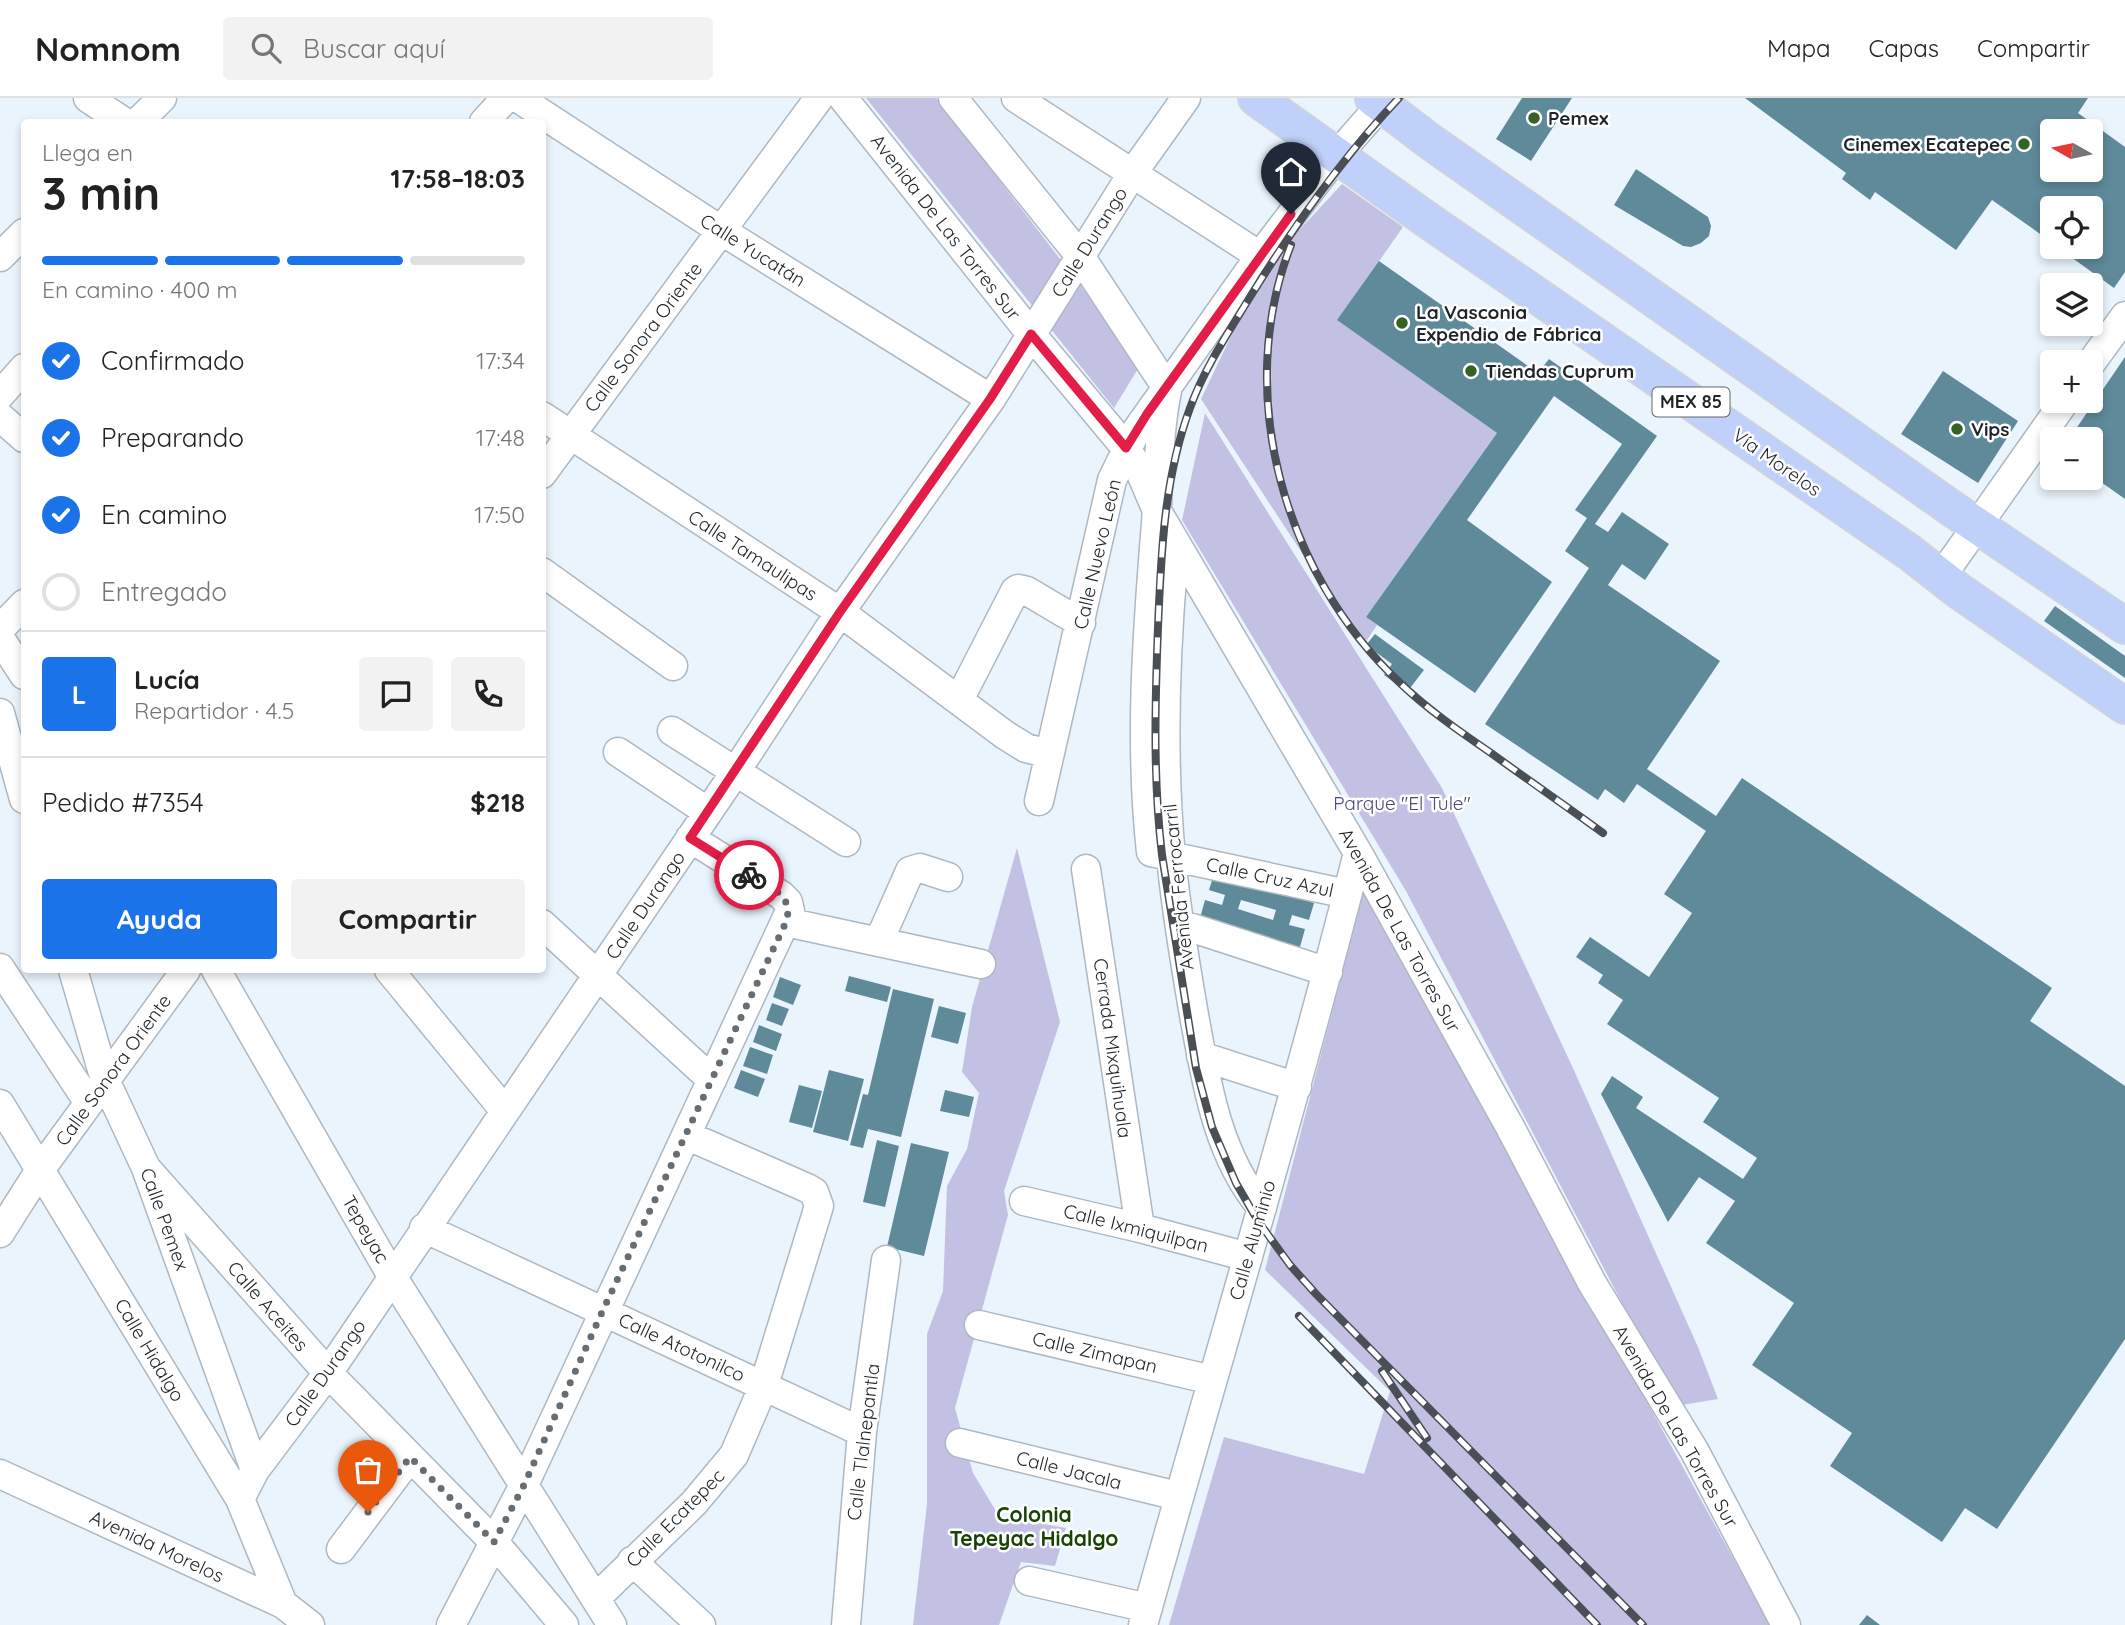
<!DOCTYPE html>
<html lang="es">
<meta charset="utf-8">
<style>
:root{--surface:#fff;--page:#f2f2f2;--text:#222;--muted:#767676;--line:#e0e0e0;--accent:#1a73e8}
body{margin:0;font-family:Quicksand,sans-serif;background:var(--page);color:var(--text);height:100vh;display:flex;flex-direction:column;font-size:26px;white-space:nowrap}
*{box-sizing:border-box;margin:0}
p{font-size:23px;color:var(--muted)}
.icon{flex:none;width:38px;height:38px;fill:none;stroke:currentColor;stroke-width:2;stroke-linecap:round;stroke-linejoin:round}
.map{position:relative;flex:1;overflow:hidden}
.drawer{position:absolute;left:21px;top:21px;width:525px;height:854px;display:flex;flex-direction:column;background:var(--surface);border-radius:7px;box-shadow:0 4px 10px #0003}
.drawer>*{flex:none}
.needle{width:46px;rotate:279deg}
.fabs{position:absolute;left:2040px;top:21px;display:grid;gap:14px}
.fabs a{display:grid;place-items:center;width:63px;height:63px;border-radius:7px;background:var(--surface);box-shadow:0 4px 10px #0003;font-size:35px}
.pin{position:absolute;display:grid;place-items:center;width:60px;height:60px;color:#fff;margin:-72px -30px;border-radius:50% 50% 50% 0;rotate:-45deg;box-shadow:0 0 7px #0007}
.pin .icon{rotate:45deg}
.courier{position:absolute;display:grid;place-items:center;width:70px;height:70px;margin:-35px;border:5px solid #e11d48;border-radius:50%;background:#fff;color:#222;box-shadow:0 2px 9px #0007}
.overview em{font-style:normal;font-weight:700}
.overview div{display:flex;flex-direction:column-reverse}
.overview{display:flex;align-items:center;justify-content:space-between;height:119px;padding:0 21px}
h1{font-size:46px;font-weight:700;line-height:52px}
.bar{display:grid;grid-template-columns:repeat(4,1fr);gap:10px 7px;align-content:center;height:84px;padding:0 21px}
.bar i{height:9px;border-radius:5px;background:var(--line)}
.bar .selected{background:var(--accent)}
.bar p{grid-column:span 4}
.line{display:flex;align-items:center;gap:18px;padding:0 21px;border-top:2px solid var(--line)}
.line div{flex:1}
.round{display:grid;place-items:center;flex:none;width:74px;height:74px;border-radius:7px;background:var(--page)}
ol{padding:0 21px;list-style:none}
li{display:flex;align-items:center;gap:21px;height:77px}
li p{margin-inline-start:auto}
li .icon{padding:7px;border-radius:50%;background:var(--accent);color:#fff;stroke-width:4}
li:last-child{color:var(--muted)}
li i{width:38px;height:38px;border:4px solid var(--line);border-radius:50%}
.action{display:flex;gap:14px;margin-top:auto;padding:14px 21px}
.action a{flex:1;height:80px;border-radius:7px;background:var(--accent);color:#fff;font-size:28px;font-weight:700;line-height:80px;text-align:center}
.action a+a{background:var(--page);color:var(--text)}
header{display:flex;align-items:center;gap:42px;box-sizing:border-box;height:98px;padding:0 35px;background:var(--surface);border-bottom:2px solid var(--line)}
header strong{font-size:33px}
nav{display:flex;gap:38px;margin-inline-start:auto;font-size:24px}
.search{width:490px;height:63px;background:var(--page);display:flex;align-items:center;gap:18px;box-sizing:border-box;padding:0 24px;border-radius:7px;color:var(--muted);font-size:26px}
.map>svg:first-child{display:block}
</style>
<header>
<strong>Nomnom</strong>
<div class="search"><svg class="icon" aria-label="search" viewBox="0 0 24 24"><circle cx="10" cy="10" r="6"/><path d="M15 15l6 6"/></svg>Buscar aquí</div>
<nav><a>Mapa</a><a>Capas</a><a>Compartir</a></nav>
</header>
<div class="map">
<svg width="2125" height="1527" viewBox="0 0 2125 1527">
<rect width="100%" height="100%" fill="#eaf4fd"/>
<!-- green -->
<path fill="#c3c1e3" d="M866,0h70l205,266 -27,44z
M1342,86l61,43 -65,93 159,113 -131,184 11,8 -14,21 -162,-247 62,-130z
M1205,315l237,375 130,278 126,281 20,52 -42,7 -270,-515 -224,-371z
M1017,750l43,174 -56,169 4,24 -53,193 18,65 26,43 67,12 -11,38 -34,-4 -22,63h-86l14,-121v-170l16,-43 4,-105 20,-37 12,-56 -17,-21 10,-65z
M1364,791l406,736h-601l55,-188 140,37 26,-83 -125,-121z"/>
<!-- building -->
<path fill="#5f8a9a" fill-rule="evenodd" d="M1522,0h50l-41,63 -35,-22z
M1745,0h343l-10,15 47,34v125l-11,16 -57,-41h34v-39h-38v35l-61,-43 -36,50 -81,-58 -5,8 -28,-21 4,-6zM2053,33h38v39h-38z
M1636,71l72,48 3,9 -2,10 -8,7 -10,4 -8,-1 -69,-41z
M1379,163l159,112 11,-14 108,77 -62,88 13,8 14,-20 47,32 -24,36 -23,-16 -14,21 112,76 -73,108 69,47 26,-38 310,210 -22,33 95,65v253l-128,190 -32,-21 -23,34 -112,-76 22,-33 -100,-68 42,-62 -88,-60 29,-42 -36,-24 -31,45 -67,-128 11,-18 31,21 -7,11 107,71 14,-21 -54,-36 16,-24 -112,-74 16,-24 -25,-17 5,-8 -27,-18 14,-20 59,40 43,-64 -28,-19 42,-63 -69,-47 -13,19 -19,-14 -7,11 -113,-76 104,-156 -24,-17 22,-33 -12,-8 47,-66 -68,-48 -87,124 85,62 -77,111 -109,-76 131,-184 -160,-113z
M2125,259v142l-34,-24v-36h-22z
M1943,273l75,50 -40,62 -77,-49z
M2055,508l70,50v22l-81,-57z
M1375,536l49,36 -17,22 -23,-17 8,-11 -26,-19z
M1214,776l100,29 -5,17 -17,-5 -3,10 16,4 -5,18 -100,-29 5,-18 17,5 3,-10 -16,-5zM1241,802l35,10 -3,10 -35,-11z
M849,878l42,11 -4,15 -42,-11z
M780,879l21,8 -8,20 -20,-8z
M893,891l41,10 -33,138 -33,-8 -5,19 -13,-3 13,-51 5,1z
M772,905l17,6 -7,17 -16,-6z
M939,908l27,7 -8,31 -27,-7z
M759,927l23,9 -6,17 -23,-9z
M750,949l23,8 -6,19 -24,-8z
M741,972l24,9 -7,18 -24,-9z
M829,972l35,9 -16,62 -35,-9z
M799,987l23,6 -10,37 -23,-6z
M945,992l29,7 -5,20 -29,-6z
M877,1042l22,6 -14,61 -22,-5z
M911,1045l38,9 -25,104 -37,-9z
M1867,1517l13,10h-21z"/>
<g fill="none" stroke-linecap="round" stroke-linejoin="round">
<defs>
<path id="minor" d="M88,0l36,24
M518,0l204,133 269,168
M843,0l188,236 95,114 14,23 17,40 201,342 152,274 82,156 102,167 92,175
M953,0l127,158 87,132
M1016,0l244,158
M138,24l24,-24
M484,24l22,-24
M0,159l24,-24
M2091,265l34,-47
M1167,293c-9,43 -8,88 -11,132 -9,110 -17,220 -5,329l196,42
M0,297l24,-27
M542,318l298,196 165,123 21,13 23,6
M0,319l24,21
M542,376l277,-376
M1184,460l-11,7c-8,94 -11,198 -2,292 5,53 14,106 23,158 12,66 23,140 68,193
M542,474l131,94
M1941,479l124,-176
M0,531l24,-25
M0,540l24,37
M959,602l56,-109 3,-2 9,2 54,32
M0,615l24,86
M672,633l174,111
M618,654l90,60
M1039,703l73,-321 24,-49 124,-175 77,-101 50,-57
M1086,771l54,359
M786,824l195,42
M542,826l170,156
M1180,826l148,48
M879,843l31,-70 10,-3 28,9
M0,870l89,135
M73,872l32,110 41,88 109,302
M216,872l176,306 220,349
M389,872l116,141
M1201,958l96,31
M0,1006l240,395 43,105
M146,1070l182,205 166,169 70,83
M1024,1103l116,27 108,29
M424,1130l438,204
M0,1135l40,-63 146,-200
M979,1227l233,55
M960,1345l218,53
M0,1376l283,130 27,21
M240,1401l15,-29 73,-97 408,-602 104,-159 151,-213 141,-225 54,-76
M341,1451l69,-92
M632,1463l69,64
M1029,1483l119,27
M596,1500l98,-95 40,-48 30,-70 55,-179 -5,-14 -7,-4 -121,-53
M451,1527l73,-140 266,-574 -2,-9 -7,-7 -91,-57
M846,1527l16,-193 24,-172
M1143,1527c72,-257 149,-513 215,-772"/>
<path id="major" d="M1256,0l167,119 486,335 50,39 166,115
M1373,0l55,42 526,370 171,116"/>
</defs>
<!-- minor casing -->
<use href="#minor" stroke="#acb8c2" stroke-width="31"/>
<!-- major casing -->
<use href="#major" stroke="#d2d3d4" stroke-width="38"/>
<!-- minor -->
<use href="#minor" stroke="#fff" stroke-width="28"/>
<!-- major -->
<use href="#major" stroke="#bfd0fa" stroke-width="35"/>
<defs>
<path id="rail" d="M1399,0c-58,61 -105,128 -149,199 -22,36 -46,72 -60,111 -26,70 -29,146 -32,219 -3,77 -5,152 4,228l34,213 16,59 24,56 22,38 32,44 26,29 327,331
M1291,147c-58,149 -7,329 108,437 28,27 60,49 92,71 37,27 75,53 112,80
M1299,1218l298,309
M1382,1273l45,67"/>
</defs>
<!-- rail casing -->
<use href="#rail" stroke="#494f54" stroke-width="8"/>
<!-- rail -->
<use href="#rail" stroke="#fff" stroke-width="5" stroke-dasharray="16" stroke-linecap="butt"/>
</g>
<g fill="none" stroke-linecap="round" stroke-linejoin="round">
<!-- done -->
<path stroke="#666d73" stroke-width="7" stroke-dasharray="0 12.6" d="M368,1414l42,-55 84,85 30,-57 79,-175 183,-388c9,-28 -17,-34 -37,-47"/>
<!-- route -->
<path stroke="#e11d48" stroke-width="9" d="M749,777l-59,-37 150,-226 150,-213 41,-65 95,114 21,-34 144,-200"/>
</g>
<!-- markers -->
<g fill="#346323" stroke="#fff" stroke-width="2.5">
<circle cx="1534" cy="20" r="7"/>
<circle cx="2024" cy="46" r="7"/>
<circle cx="1402" cy="225" r="7"/>
<circle cx="1471" cy="273" r="7"/>
<circle cx="1957" cy="331" r="7"/>
</g>
<g text-anchor="middle" stroke-width="5" stroke-linejoin="round" paint-order="stroke">
<!-- shield labels -->
<rect fill="#fff" stroke="#626668" stroke-width="2" x="1652.5" y="289.5" width="77" height="29" rx="5"/>
<g font-size="18" font-weight="bold" fill="#1f2428">
<text x="1691" y="310">MEX 85</text>
</g>
<!-- poi labels -->
<g font-size="19" font-weight="bold" fill="#1f2428" stroke="#fff" text-anchor="start">
<text x="1548" y="27">Pemex</text>
<text x="2010" y="53" text-anchor="end">Cinemex Ecatepec</text>
<text x="1416" y="221">La Vasconia<tspan x="1416" dy="22">Expendio de Fábrica</tspan></text>
<text x="1485" y="280">Tiendas Cuprum</text>
<text x="1971" y="338">Vips</text>
</g>
<!-- street labels -->
<g font-size="19" fill="#1f2428" stroke="#fff">
<text transform="translate(946 129) rotate(52)" y="7">Avenida De Las Torres Sur</text>
<text transform="translate(1089 144) rotate(-58)" y="7">Calle Durango</text>
<text transform="translate(753 152) rotate(32)" y="7">Calle Yucatán</text>
<text transform="translate(643 239) rotate(-53)" y="7">Calle Sonora Oriente</text>
<text transform="translate(1777 364) rotate(35)" y="7">Vía Morelos</text>
<text transform="translate(1097 456) rotate(-77)" y="7">Calle Nuevo León</text>
<text transform="translate(753 457) rotate(33)" y="7">Calle Tamaulipas</text>
<text transform="translate(1270 779) rotate(12)" y="7">Calle Cruz Azul</text>
<text transform="translate(1178 789) rotate(-96)" y="7">Avenida Ferrocarril</text>
<text transform="translate(645 807) rotate(-56)" y="7">Calle Durango</text>
<text transform="translate(1400 832) rotate(61)" y="7">Avenida De Las Torres Sur</text>
<text transform="translate(1113 950) rotate(82)" y="7">Cerrada Mixquihuala</text>
<text transform="translate(113 972) rotate(-54)" y="7">Calle Sonora Oriente</text>
<text transform="translate(165 1121) rotate(70)" y="7">Calle Pemex</text>
<text transform="translate(1136 1130) rotate(14)" y="7">Calle Ixmiquilpan</text>
<text transform="translate(366 1131) rotate(60)" y="7">Tepeyac</text>
<text transform="translate(1252 1142) rotate(-74)" y="7">Calle Aluminio</text>
<text transform="translate(268 1208) rotate(49)" y="7">Calle Aceites</text>
<text transform="translate(682 1249) rotate(25)" y="7">Calle Atotonilco</text>
<text transform="translate(150 1252) rotate(59)" y="7">Calle Hidalgo</text>
<text transform="translate(1095 1254) rotate(13)" y="7">Calle Zimapan</text>
<text transform="translate(325 1275) rotate(-55)" y="7">Calle Durango</text>
<text transform="translate(1676 1328) rotate(60)" y="7">Avenida De Las Torres Sur</text>
<text transform="translate(863 1344) rotate(-83)" y="7">Calle Tlalnepantla</text>
<text transform="translate(1069 1372) rotate(14)" y="7">Calle Jacala</text>
<text transform="translate(675 1420) rotate(-45)" y="7">Calle Ecatepec</text>
<text transform="translate(157 1448) rotate(25)" y="7">Avenida Morelos</text>
</g>
<!-- park labels -->
<g font-size="19" fill="#4d4679" stroke="#fff">
<text x="1402" y="712">Parque "El Tule"</text>
</g>
<!-- neighbourhood labels -->
<g font-size="21" font-weight="bold" fill="#184305" stroke="#fff">
<text x="1034" y="1424">Colonia<tspan x="1034" dy="24">Tepeyac Hidalgo</tspan></text>
</g>
</g>
</svg>
<div class="fabs">
<a><svg class="needle" viewBox="-14 -14 28 28"><path d="M0-13l5 13h-10z" fill="#e53935"/><path d="M0 13l5-13h-10z" fill="#767676"/></svg></a>
<a><svg class="icon" aria-label="locate" viewBox="0 0 24 24"><circle cx="12" cy="12" r="6"/><path d="M12 2v4M12 18v4M2 12h4M18 12h4"/></svg></a>
<a><svg class="icon" aria-label="layers" viewBox="0 0 24 24"><path d="M12 4l9 5-9 5-9-5zM3 14l9 5 9-5"/></svg></a>
<a>+</a>
<a>−</a>
</div>
<div class="pin" style="left:368px;top:1414px;background:#ea580c"><svg class="icon" aria-label="bag" viewBox="0 0 24 24"><path d="M5 8h14l-1 12H6zM9 8a3 3 0 0 1 6 0"/></svg></div>
<div class="pin" style="left:1291px;top:116px;background:#1f2937"><svg class="icon" aria-label="home" viewBox="0 0 24 24"><path d="M3 11l9-7 9 7M6 9v11h12V9"/></svg></div>
<div class="courier" style="left:749px;top:777px"><svg class="icon" aria-label="bike" viewBox="0 0 24 24"><circle cx="6" cy="16" r="4"/><circle cx="18" cy="16" r="4"/><path d="M6 16l4-8h5l3 8M10 8l3 8H6M13 5h3"/></svg></div>
<section class="drawer">
<div class="overview"><div><h1>3 min</h1><p>Llega en</p></div><em>17:58–18:03</em></div>
<div class="bar"><i class="selected"></i><i class="selected"></i><i class="selected"></i><i></i><p>En camino · 400 m</p></div>
<ol>
<li><svg class="icon" aria-label="check" viewBox="0 0 24 24"><path d="M5 12l5 5 9-10"/></svg>Confirmado<p>17:34</p></li>
<li><svg class="icon" aria-label="check" viewBox="0 0 24 24"><path d="M5 12l5 5 9-10"/></svg>Preparando<p>17:48</p></li>
<li><svg class="icon" aria-label="check" viewBox="0 0 24 24"><path d="M5 12l5 5 9-10"/></svg>En camino<p>17:50</p></li>
<li><i></i>Entregado</li>
</ol>
<div class="line" style="height:126px"><b class="round" style="background:var(--accent);color:#fff">L</b><div><b>Lucía</b><p>Repartidor · 4.5</p></div><a class="round"><svg class="icon" aria-label="chat" viewBox="0 0 24 24"><path d="M4 5h16v11H9l-5 4z"/></svg></a><a class="round"><svg class="icon" aria-label="phone" viewBox="0 0 24 24"><path d="M5 4h4l2 5-3 2q2 4 5 5l2-3 5 2v4C11 20 4 13 5 4z"/></svg></a></div>
<div class="line" style="height:91px"><div>Pedido #7354</div><b>$218</b></div>
<div class="action"><a>Ayuda</a><a>Compartir</a></div>
</section>
</div>
